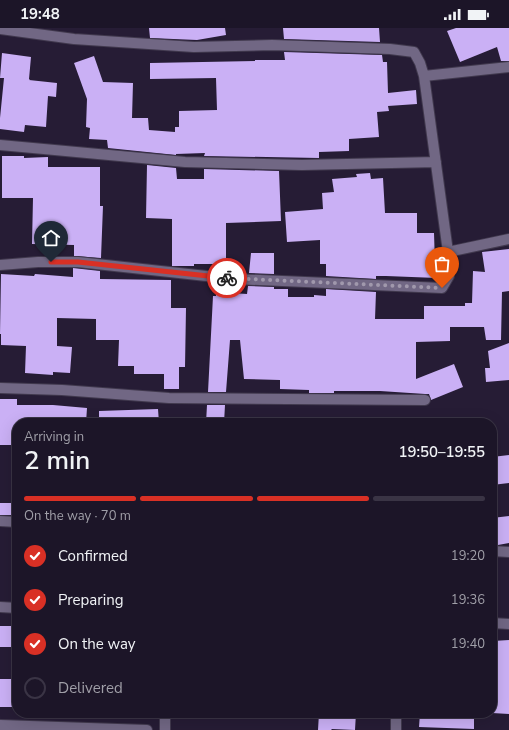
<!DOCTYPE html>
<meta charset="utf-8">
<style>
:root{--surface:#1c1528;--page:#292234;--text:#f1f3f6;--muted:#a09fa8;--line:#3a3445;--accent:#d93025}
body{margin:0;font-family:"Nunito Sans",sans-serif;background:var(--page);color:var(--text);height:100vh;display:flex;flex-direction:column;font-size:15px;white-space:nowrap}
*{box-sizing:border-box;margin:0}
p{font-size:13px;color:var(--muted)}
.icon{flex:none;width:22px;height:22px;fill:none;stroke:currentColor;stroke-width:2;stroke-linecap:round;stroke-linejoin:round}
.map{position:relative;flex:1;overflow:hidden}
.details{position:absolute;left:12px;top:390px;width:485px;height:300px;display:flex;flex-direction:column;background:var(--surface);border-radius:16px;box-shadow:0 4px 16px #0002,0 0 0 1px var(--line)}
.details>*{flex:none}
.pin{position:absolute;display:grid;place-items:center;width:34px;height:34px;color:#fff;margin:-41px -17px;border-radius:50% 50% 50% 0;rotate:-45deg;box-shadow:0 0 4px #0007}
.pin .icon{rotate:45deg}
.courier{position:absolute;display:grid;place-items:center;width:40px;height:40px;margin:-20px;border:3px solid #d93025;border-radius:50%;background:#fff;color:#222;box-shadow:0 1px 5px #0007}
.head em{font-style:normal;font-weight:600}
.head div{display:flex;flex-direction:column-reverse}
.head{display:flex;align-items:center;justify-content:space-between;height:68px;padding:0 12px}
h1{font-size:26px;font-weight:600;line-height:30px}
.bar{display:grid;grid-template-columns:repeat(4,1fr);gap:6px 4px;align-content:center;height:48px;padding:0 12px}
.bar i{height:5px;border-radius:3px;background:var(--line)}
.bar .selected{background:var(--accent)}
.bar p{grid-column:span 4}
ol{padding:0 12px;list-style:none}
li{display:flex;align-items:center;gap:12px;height:44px}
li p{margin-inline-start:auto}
li .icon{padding:4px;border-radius:50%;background:var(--accent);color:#fff;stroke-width:4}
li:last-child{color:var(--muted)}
li i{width:22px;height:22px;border:2px solid var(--line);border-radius:50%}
.status{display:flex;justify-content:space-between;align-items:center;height:28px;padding:0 20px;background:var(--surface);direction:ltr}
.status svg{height:11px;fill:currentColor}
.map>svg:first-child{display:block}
</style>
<div class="status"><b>19:48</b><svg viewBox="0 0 49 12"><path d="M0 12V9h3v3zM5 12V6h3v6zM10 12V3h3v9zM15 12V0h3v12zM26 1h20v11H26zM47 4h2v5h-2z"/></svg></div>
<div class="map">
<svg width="509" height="702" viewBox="0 0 509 702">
<rect width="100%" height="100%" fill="#261c35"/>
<!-- building -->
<path fill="#cab0f5" d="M149,0h76l1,7 -29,5 -47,-2z
M283,0h96l1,14 -96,-3z
M456,0h53v33h-8l-4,-14 -37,15 -13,-31z
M284,24l98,3 1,7h4l1,31 28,-3 1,14 -29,2 1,5 -12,1 2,25 -30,2v12l-30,1v6l-115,-2 1,-3 -29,1v1l-68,-7 -1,-8 -18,-1 1,-11 -4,-1 1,-28 -13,-36 20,-7 9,26 30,1 -1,35h16l1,12 26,2v-5h4v-16l38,-1 -1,-32 -66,1v-16l105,-2v-1h30z
M2,25l29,4 -2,22h1l-1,1 28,3 -1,14 -8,-1 -2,31 -21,-2 -1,7 -24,-3v-11l4,-40h-4z
M2,128h22v2l24,-1v10h52v39h3l-2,52 -27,-2v-11l-42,-1 1,-46h-31z
M147,137l29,3 1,11h27v-10l75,2 2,50 -55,2v41h-32v2h-22v-47l-26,-1z
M370,145l1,6 12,-1 2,35h32v20h17l1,31h2v14l-51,-2h-10v3l-50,-3v-12h-6v-24l-33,2 -2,-30 38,-3 -1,-16 12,-1 -2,-13 25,-2 -1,-3z
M509,221v42l-7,1 -1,48h-15l-2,-13h-34v14l-34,1v37l38,-15 9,23 -32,13 -2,-6h-4l-45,-3h-46v2h-25v-3l-29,-1v-9l-36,-1 -4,-39h-10l-4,52h-18l5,-96h3v-4l31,2 1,-8 26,1v2h14v8h26v-2l12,1v-7l50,3 -1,27h49v-13h41v-3h7l1,-32 12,1 -3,-20z
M251,225h23v21l-25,-1z
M73,240l27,3v8l71,1v28h15l-1,59h-6v22h-15v-15h-30v-8h-16l1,-26h-23v-21l-39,-1v28l15,1 -2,26 -17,-1v3l-28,-2 1,-27 -25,-1v-11h-1l1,-60 33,2 1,-2 38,3z
M509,315v37l-23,2 -1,-14h5l-2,-17z
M0,371h17v6h36l34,3 -1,15h-69v22h-17z
M207,377h18l-1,18h-18z
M158,381l1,14h-60v-12z
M509,427v28l-17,2v-28z
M0,475h13v12h-13z
M509,488v27l-11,2h-6v-27z
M0,598h17v21h-17z
M509,612v74l-17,-1v-30l2,1 -1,-43z
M0,651h14v28h-14z
M319,685h37l-1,17 -23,-1 -1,1h-13z
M420,685h54v16l-55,-2z"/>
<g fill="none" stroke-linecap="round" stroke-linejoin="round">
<defs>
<path id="minor" d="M0,1l74,10 120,8 78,-2 118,4 24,3 6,11 4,13 24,176 1,24 -7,12 -208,-9 -156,-17h-40l-38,3
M424,48l85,-9
M0,117l185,17 117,3 134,-3
M448,224l61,-13
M0,360l62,2 107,8 256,2
M0,493l17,1
M492,523l17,1
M0,579l17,1
M492,595l17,1
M0,697l147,5
M165,702v-17
M396,702v-17"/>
</defs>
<!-- minor casing -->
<use href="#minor" stroke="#41394e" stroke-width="12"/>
<!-- minor -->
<use href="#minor" stroke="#716784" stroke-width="10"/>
</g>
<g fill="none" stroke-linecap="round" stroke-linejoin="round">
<!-- done -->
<path stroke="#a098ac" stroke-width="4" stroke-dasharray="0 7.2" d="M227,250l215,10"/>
<!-- route -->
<path stroke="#d93025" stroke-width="5" d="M51,234h27l149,16"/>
</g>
</svg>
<div class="pin" style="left:442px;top:260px;background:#ea580c"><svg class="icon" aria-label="bag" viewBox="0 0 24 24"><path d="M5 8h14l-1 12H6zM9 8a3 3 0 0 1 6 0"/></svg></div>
<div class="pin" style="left:51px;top:234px;background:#1f2937"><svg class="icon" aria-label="home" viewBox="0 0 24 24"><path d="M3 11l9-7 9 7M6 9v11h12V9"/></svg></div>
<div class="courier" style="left:227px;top:250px"><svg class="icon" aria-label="bike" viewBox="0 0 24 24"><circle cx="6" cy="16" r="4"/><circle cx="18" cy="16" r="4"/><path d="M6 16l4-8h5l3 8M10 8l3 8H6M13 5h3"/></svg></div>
<section class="details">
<div class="head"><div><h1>2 min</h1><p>Arriving in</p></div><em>19:50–19:55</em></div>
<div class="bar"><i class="selected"></i><i class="selected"></i><i class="selected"></i><i></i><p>On the way · 70 m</p></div>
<ol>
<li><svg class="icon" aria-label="check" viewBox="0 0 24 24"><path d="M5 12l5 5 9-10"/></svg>Confirmed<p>19:20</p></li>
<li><svg class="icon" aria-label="check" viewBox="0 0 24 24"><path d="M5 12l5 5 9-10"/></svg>Preparing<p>19:36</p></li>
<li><svg class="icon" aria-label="check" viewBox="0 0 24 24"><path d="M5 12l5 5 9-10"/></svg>On the way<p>19:40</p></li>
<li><i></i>Delivered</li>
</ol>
</section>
</div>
